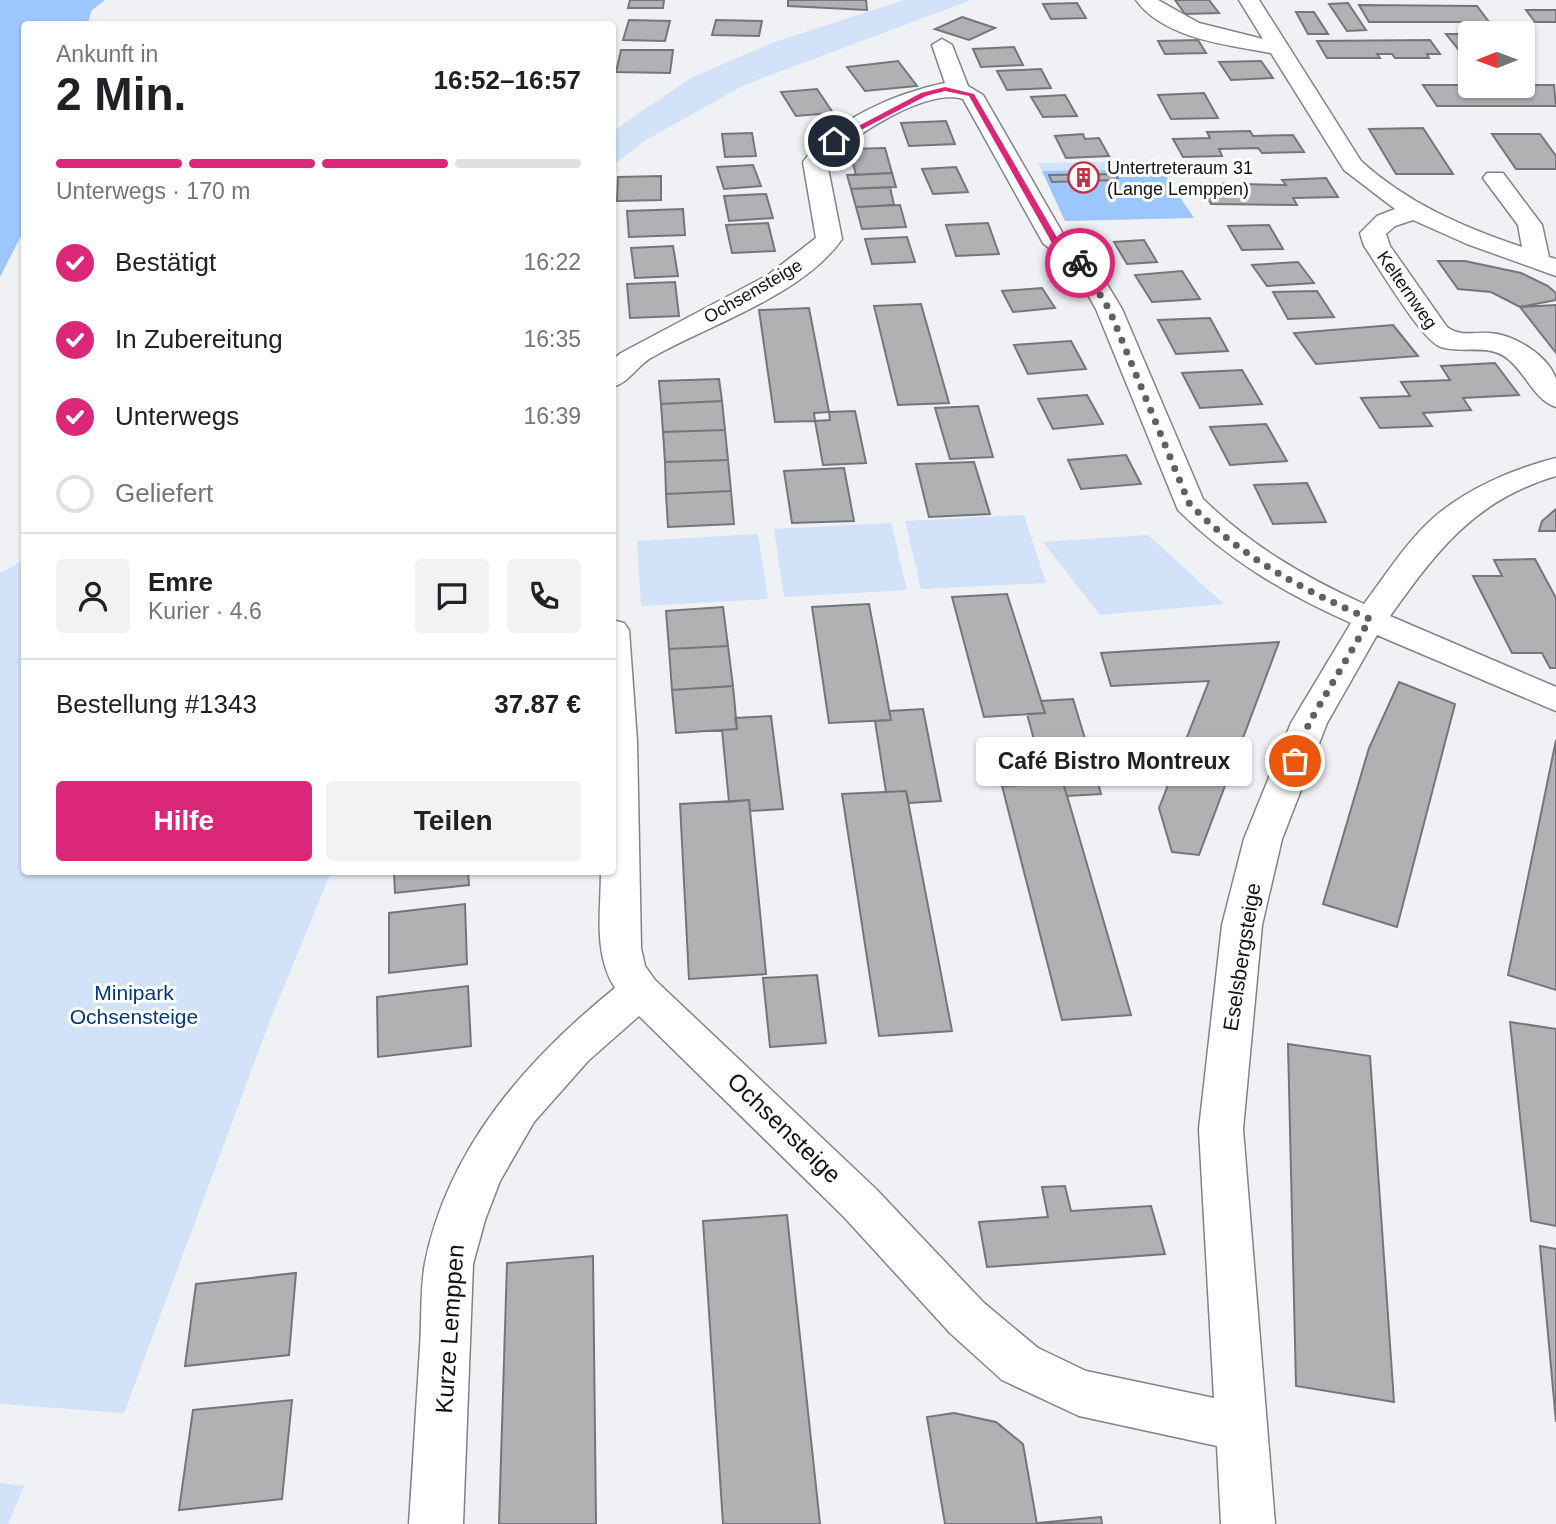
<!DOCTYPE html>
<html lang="de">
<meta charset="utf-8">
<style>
:root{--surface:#fff;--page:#f2f2f2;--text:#202124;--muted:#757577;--line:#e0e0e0;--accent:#db2777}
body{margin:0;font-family:Helvetica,sans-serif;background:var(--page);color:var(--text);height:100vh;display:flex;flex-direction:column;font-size:26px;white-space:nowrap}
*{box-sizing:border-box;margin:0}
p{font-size:23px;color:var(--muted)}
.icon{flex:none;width:38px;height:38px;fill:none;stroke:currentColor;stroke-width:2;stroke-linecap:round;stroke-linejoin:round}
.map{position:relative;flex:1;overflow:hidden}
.drawer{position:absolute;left:21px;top:21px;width:595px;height:854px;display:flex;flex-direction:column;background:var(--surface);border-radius:7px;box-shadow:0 2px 5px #0004}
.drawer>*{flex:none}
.needle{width:46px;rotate:269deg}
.tools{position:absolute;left:1458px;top:21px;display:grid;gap:14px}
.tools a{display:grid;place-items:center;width:77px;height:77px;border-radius:7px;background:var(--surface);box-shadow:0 2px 5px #0004;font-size:35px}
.pin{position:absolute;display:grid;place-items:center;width:60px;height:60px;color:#fff;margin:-30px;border:4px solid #fff;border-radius:50%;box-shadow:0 2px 7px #0007}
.courier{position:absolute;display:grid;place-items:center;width:70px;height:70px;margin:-35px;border:5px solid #db2777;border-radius:50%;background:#fff;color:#222;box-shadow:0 2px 9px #0007}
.bubble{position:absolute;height:49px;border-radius:7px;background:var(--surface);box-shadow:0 2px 5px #0004;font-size:23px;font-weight:700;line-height:49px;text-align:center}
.head em{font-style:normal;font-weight:700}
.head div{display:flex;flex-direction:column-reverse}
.head{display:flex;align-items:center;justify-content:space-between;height:119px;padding:0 35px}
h1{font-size:46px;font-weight:700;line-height:52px}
.bar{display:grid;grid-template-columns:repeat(4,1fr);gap:10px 7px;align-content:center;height:84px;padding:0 35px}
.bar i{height:9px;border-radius:5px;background:var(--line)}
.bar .on{background:var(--accent)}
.bar p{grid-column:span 4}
.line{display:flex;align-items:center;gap:18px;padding:0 35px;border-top:2px solid var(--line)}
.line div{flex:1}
.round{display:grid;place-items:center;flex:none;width:74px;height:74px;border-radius:7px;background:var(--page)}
ol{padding:0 35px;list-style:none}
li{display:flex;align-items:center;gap:21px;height:77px}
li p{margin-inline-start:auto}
li .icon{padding:7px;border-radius:50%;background:var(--accent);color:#fff;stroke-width:4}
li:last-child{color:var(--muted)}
li i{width:38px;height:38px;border:4px solid var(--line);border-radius:50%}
.cta{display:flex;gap:14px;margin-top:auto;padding:14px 35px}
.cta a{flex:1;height:80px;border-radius:7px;background:var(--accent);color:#fff;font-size:28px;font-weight:700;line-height:80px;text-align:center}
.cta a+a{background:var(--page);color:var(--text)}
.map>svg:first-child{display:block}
</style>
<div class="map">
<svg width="1556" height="1524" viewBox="0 0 1556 1524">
<rect width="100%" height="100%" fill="#eff1f4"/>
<!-- green -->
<path fill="#d1e2f9" d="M904,0h67l-227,85 -98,55 -33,25v-34l78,-53 81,-35z
M1157,161l4,8 -119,2 -4,-8z
M1024,515l22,68 -125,6 -16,-68z
M891,523l16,67 -123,7 -10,-68z
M758,534l10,65 -127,7 -4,-65z
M1148,535l76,69 -124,11 -57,-73z
M24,560v312h307l-62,151 -145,390 -124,-9v-831z
M0,1483l24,3 -16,38h-8z"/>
<!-- forest -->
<path fill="#9cc6fe" d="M0,0h105l-14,11 -3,13h-64v206l-24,47z
M1161,169l33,49 -129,3 -23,-50z"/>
<!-- building -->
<path fill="#afb1b3" stroke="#757679" stroke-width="2" d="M630,0h34l-1,8h-35z
M788,0h78l1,10 -79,-4z
M1175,0h34l10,13 -34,1z
M1077,3l9,15 -35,1 -8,-15z
M1348,3l18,27 -19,1 -18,-27z
M1359,5l118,1 12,16h-120z
M1526,10h30v12h-21z
M1296,12h18l14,22h-20z
M962,17l33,11 -26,12 -34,-11z
M629,20l41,1 -5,20 -42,-1z
M716,20l46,1 -3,15 -47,-1z
M1446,34h24v30z
M1198,40l8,13 -41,1 -7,-13z
M1430,40l10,14h-13l2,4h-34l-3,-4h-15l3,4h-53l-10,-17z
M1014,47l9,18 -42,2 -8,-18z
M621,50h52l-3,23 -54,-1z
M898,61l19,25 -52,5 -18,-24z
M1261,61l12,17 -42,2 -12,-18z
M1041,69l10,19 -44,2 -10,-19z
M1423,85h131l2,21h-119z
M817,89l16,24 -37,3 -15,-24z
M1204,93l14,25 -47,1 -13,-24z
M1065,95l12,21 -34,1 -12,-20z
M946,121l9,23 -46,2 -8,-23z
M1423,128l30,46h-57l-27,-45z
M1250,131l3,5 40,-1 11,17 -42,1 -4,-5 -39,1 3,7 -39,1 -10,-18 37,-1 -3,-6z
M752,133l4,23 -31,1 -3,-23z
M1083,134l2,5 14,-1 10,18 -43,2 -11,-22z
M1492,134h48l16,22v13h-40z
M885,148l7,25 -36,2 -7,-26z
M753,165l8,21 -37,3 -7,-22z
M956,167l12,25 -35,2 -11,-25z
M892,173l4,14 -45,2 -4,-14z
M1116,174l2,6 -66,2 -3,-7z
M661,176v24l-44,1 1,-24z
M1326,178l12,19 -45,1 4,7 -86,-1 -11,-21 86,2 -4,-5z
M890,187l4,18 -38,2 -5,-18z
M766,194l7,24 -44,3 -5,-25z
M900,205l6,22 -44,2 -6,-22z
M683,209l2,26 -56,2 -2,-26z
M768,223l7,28 -43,2 -6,-28z
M988,223l11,31 -43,2 -10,-31z
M1269,225l14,24 -41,1 -14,-24z
M907,237l8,25 -43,2 -7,-25z
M1144,240l13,22 -30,2 -13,-22z
M673,246l5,30 -43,2 -4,-30z
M1438,261h27l56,12 27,13 8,7v7l-36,7 -29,-15 -33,-3z
M1298,262l16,21 -47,3 -15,-21z
M1182,271l18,28 -48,3 -17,-27z
M675,282l4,34 -49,2 -3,-34z
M1042,288l13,20 -42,4 -11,-21z
M1317,291l17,26 -46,2 -15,-27z
M921,304l28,99 -51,2 -24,-99z
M1556,305v48l-36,-46z
M809,308l20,104 -15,1 1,8 -40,1 -16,-112z
M1210,318l18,33 -52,3 -18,-34z
M1393,325l25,31 -102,8 -22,-31z
M1071,341l15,28 -58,5 -14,-29z
M1495,363l24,32 -56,3 8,12 -48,3 9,13 -52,2 -19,-30 49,-2 -9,-14 49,-2 -9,-14z
M1242,370l20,34 -62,4 -18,-35z
M719,379l3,22 -61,3 -2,-23z
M1087,395l16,29 -50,5 -15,-30z
M722,401l3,29 -62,2 -2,-28z
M978,406l15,51 -43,2 -15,-51z
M855,411l11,52 -43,2 -8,-44 15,-1 -1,-8z
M1266,424l21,37 -57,4 -20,-38z
M725,430l3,30 -63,2 -2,-30z
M1126,455l15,29 -60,5 -13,-29z
M728,460l3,31 -65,3 -1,-32z
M974,462l16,52 -61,3 -13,-53z
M844,468l10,53 -62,2 -8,-52z
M1307,483l19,39 -53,2 -19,-39z
M731,491l3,33 -66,3 -2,-33z
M1556,509v22h-17l3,-10z
M1535,559l21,39v70h-6l-8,-15h-30l-39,-77h29l-8,-16z
M1007,594l38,119 -61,4 -32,-120z
M869,604l22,116 -62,3 -17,-116z
M723,607l5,39 -59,3 -3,-38z
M1279,642l-80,213 -27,-3 -13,-44 50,-127 -98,5 -10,-33z
M728,646l5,40 -61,4 -3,-41z
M1399,682l56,22 -58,223 -74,-23 46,-156z
M733,686l4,43 -61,4 -4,-43z
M1073,699l23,76 5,19 -34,2 -4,-13 -17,1 -19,-70 18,-1 -4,-12z
M923,709l18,92 -32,2 -3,-12 -20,1 -11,-71 16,-1 -2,-9z
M771,716l12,93 -33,2 -1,-11 -20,2 -7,-72 15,-1 -2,-11z
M1556,740v250l-48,-15z
M1063,783l5,16 63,216 -69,5 -60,-234z
M906,791l46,240 -73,5 -37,-242z
M749,800l17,174 -77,5 -9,-175z
M394,872h74l1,13 -74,8z
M465,904l2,60 -78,9v-60z
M817,975l9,68 -56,4 -7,-69z
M468,986l3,60 -93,11 -1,-60z
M1510,1022l46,7v197l-25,-5z
M1288,1044l82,12 24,346 -98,-16z
M1065,1186l6,25 80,-5 14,48 -178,13 -8,-45 69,-5 -6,-30z
M787,1215l33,309h-97l-20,-303z
M1540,1246l16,3v173z
M593,1256l3,268h-97l8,-261z
M296,1273l-7,82 -104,11 11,-82z
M292,1400l-10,99 -103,11 14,-100z
M954,1413l42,9 27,22 14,80h-92l-18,-107z
M1101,1517l1,7 -65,-1z"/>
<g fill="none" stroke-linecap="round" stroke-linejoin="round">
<defs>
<path id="minor" d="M1136,0h22l41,23 64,16 -24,-39h20l102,161c46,42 102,66 161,86l-4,-22 -35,-47 4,-5h16l39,52 7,32 7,2v17l-89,-32 -54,-24 -18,6 -9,8 4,12 57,81c13,10 27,5 42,6 24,1 59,22 67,46 0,7 0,20 0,28 -21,-6 -31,-35 -48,-48 -19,-16 -44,-5 -67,-12 -20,-7 -62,-80 -77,-101l-4,-13 17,-17 18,-7 -51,-39 -73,-117c-43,-8 -107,-14 -135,-53z
M942,39l10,6 16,41 15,9 83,144 27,22 29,48 81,190c47,46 101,78 161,105 21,-28 41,-60 67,-84 34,-31 82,-51 125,-62v18c-82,24 -119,75 -166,140l166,71v24l-179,-76 -50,88 -45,116 -20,86 -19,204 32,395h-54l-4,-78 -138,-30 -77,-36 -52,-47 -106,-116 -205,-201 -51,45 -54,61 -34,59 -15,39 -12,44 -10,260h-54c4,-59 7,-117 11,-176 2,-28 0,-58 5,-85 23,-115 102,-204 190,-275 -22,-34 -14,-78 -14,-116h11v-252l12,3 5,7 8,111 4,207 4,18 10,14 221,209 108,114 54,45 48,23 128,27 -15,-269 23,-204 22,-86 47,-116 60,-100c-65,-29 -123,-63 -173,-113l-82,-201 -22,-39 -31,-27 -80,-144c-35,-12 -113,37 -136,64l15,76c-40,57 -134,86 -193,120 -13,9 -22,25 -37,28v-27l9,-7 147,-78 48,-37 -13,-76c29,-42 93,-69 142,-79l-13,-38z"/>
</defs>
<!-- minor casing -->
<use href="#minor" stroke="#828386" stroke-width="3"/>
<!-- minor -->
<use href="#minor" fill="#fff" fill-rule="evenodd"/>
</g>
<!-- route -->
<path fill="#db2777" d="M945,87l29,7 85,147 24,23h-6l-25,-21 -83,-147 -24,-5 -19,5 -90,47 -6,-2 91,-48z"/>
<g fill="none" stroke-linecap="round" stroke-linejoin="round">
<!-- done -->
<path stroke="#5f6062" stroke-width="7" stroke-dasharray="0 12.6" d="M1080,263l29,46 80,194c51,54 114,87 181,116l-61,104 -14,38"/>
</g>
<!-- icons -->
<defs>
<symbol id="building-ring" viewBox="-11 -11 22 22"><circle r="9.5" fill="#feffff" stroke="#c13141" stroke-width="1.5"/><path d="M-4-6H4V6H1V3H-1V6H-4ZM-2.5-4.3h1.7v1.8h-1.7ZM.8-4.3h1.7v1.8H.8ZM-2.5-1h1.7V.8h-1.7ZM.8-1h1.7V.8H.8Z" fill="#c13141"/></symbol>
</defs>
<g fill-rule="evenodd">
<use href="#building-ring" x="1066" y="160" width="35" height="35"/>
</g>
<g text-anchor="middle" stroke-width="6" stroke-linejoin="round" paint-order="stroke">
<!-- far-poi labels -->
<g font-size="18" fill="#111213" stroke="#feffff" text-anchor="start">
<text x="1107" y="174">Untertreteraum 31<tspan x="1107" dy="21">(Lange Lemppen)</tspan></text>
</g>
<!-- far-street labels -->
<g font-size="18" fill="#111213" stroke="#feffff">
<text transform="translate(1407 290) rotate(55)" y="6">Kelternweg</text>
<text transform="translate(753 291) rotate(-30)" y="6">Ochsensteige</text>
</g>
<!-- street labels -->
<g font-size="21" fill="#111213" stroke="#feffff">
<text transform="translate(1242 957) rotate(-81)" y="7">Eselsbergsteige</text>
</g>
<!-- park labels -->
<g font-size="21" fill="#003979" stroke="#feffff">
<text x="134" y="1000">Minipark<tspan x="134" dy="24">Ochsensteige</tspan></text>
</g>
<!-- near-street labels -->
<g font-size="24" fill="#111213" stroke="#feffff">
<text transform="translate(784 1128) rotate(44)" y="8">Ochsensteige</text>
<text transform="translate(450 1329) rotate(-86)" y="8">Kurze Lemppen</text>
</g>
</g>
</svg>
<div class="tools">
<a><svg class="needle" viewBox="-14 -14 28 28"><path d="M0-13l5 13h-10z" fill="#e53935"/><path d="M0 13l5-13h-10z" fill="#757577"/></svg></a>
</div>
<div class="pin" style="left:1295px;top:761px;background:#ea580c"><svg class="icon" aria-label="bag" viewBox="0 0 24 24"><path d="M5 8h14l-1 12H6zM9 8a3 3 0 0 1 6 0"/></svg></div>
<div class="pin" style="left:834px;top:141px;background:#1f2937"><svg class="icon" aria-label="home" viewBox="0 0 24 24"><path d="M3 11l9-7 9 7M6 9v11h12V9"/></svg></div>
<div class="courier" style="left:1080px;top:263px"><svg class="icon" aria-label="bike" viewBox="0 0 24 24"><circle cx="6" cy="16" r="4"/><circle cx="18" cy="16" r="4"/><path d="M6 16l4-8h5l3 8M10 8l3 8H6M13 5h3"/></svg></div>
<div class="bubble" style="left:976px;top:737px;width:276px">Café Bistro Montreux</div>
<section class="drawer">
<div class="head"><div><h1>2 Min.</h1><p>Ankunft in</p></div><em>16:52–16:57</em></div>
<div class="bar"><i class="on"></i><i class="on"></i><i class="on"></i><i></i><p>Unterwegs · 170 m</p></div>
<ol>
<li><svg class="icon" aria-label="check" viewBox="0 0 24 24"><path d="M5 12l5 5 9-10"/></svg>Bestätigt<p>16:22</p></li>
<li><svg class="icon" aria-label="check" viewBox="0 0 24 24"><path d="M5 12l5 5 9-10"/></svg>In Zubereitung<p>16:35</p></li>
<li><svg class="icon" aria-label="check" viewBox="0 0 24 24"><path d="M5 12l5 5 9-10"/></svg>Unterwegs<p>16:39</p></li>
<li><i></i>Geliefert</li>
</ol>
<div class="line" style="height:126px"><a class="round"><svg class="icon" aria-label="person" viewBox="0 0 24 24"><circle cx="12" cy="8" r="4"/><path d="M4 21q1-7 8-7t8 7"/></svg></a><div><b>Emre</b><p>Kurier · 4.6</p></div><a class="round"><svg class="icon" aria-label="chat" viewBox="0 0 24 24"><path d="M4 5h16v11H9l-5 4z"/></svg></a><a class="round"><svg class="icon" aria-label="phone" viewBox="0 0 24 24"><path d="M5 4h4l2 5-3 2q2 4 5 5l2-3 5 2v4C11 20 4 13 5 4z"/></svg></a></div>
<div class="line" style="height:91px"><div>Bestellung #1343</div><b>37.87 €</b></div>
<div class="cta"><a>Hilfe</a><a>Teilen</a></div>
</section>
</div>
